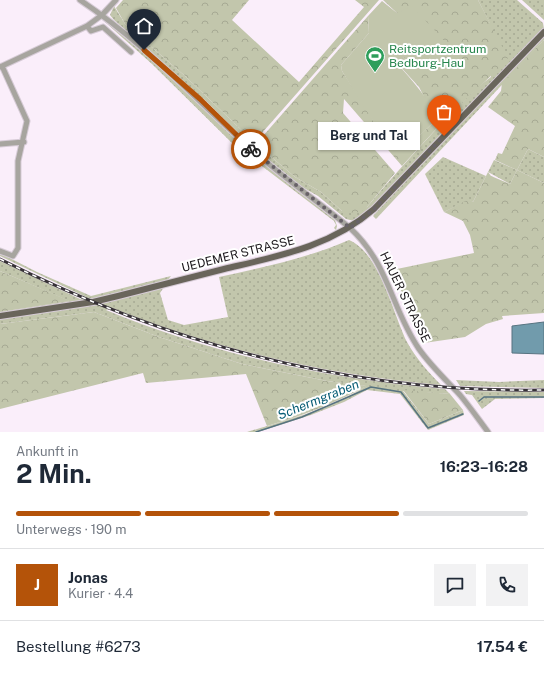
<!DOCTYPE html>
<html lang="de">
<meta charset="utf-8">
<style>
:root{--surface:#fff;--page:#f2f2f3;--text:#1f2937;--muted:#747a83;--line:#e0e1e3;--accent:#b45309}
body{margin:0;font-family:"Public Sans",sans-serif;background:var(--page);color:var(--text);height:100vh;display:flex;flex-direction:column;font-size:15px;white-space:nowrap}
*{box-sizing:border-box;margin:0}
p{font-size:13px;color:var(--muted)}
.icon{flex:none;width:22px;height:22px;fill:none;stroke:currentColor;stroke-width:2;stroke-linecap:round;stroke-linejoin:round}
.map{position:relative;height:432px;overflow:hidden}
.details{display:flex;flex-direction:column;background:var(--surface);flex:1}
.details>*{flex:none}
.pin{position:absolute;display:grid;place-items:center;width:34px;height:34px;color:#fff;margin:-41px -17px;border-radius:50% 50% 50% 0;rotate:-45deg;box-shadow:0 0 4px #0007}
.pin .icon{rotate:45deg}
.courier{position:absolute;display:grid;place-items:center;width:40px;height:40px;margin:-20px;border:3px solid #b45309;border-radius:50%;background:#fff;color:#222;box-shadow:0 1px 5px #0007}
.bubble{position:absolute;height:28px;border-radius:0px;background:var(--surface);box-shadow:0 1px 3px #0004;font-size:13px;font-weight:700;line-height:28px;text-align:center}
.head em{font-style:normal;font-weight:700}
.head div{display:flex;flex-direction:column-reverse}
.head{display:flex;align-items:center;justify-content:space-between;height:68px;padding:0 16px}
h1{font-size:26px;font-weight:700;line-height:30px}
.bar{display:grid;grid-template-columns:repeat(4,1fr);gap:6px 4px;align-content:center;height:48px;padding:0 16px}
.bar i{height:5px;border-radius:3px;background:var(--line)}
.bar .current{background:var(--accent)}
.bar p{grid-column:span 4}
.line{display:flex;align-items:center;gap:10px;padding:0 16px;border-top:1px solid var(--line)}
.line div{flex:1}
.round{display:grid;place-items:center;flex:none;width:42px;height:42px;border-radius:0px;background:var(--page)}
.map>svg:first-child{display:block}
</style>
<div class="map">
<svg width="544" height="432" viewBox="0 0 544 432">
<defs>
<pattern id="grass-dots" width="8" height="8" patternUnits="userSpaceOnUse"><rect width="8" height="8" fill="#c2c6ac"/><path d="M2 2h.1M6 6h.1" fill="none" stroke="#a6a993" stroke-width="1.8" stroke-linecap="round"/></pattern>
<pattern id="forest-crowns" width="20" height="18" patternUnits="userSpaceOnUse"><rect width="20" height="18" fill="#c2c6ac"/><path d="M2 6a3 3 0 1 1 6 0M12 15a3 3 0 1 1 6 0" fill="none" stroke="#a6a993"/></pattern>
</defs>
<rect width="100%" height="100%" fill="#faeefa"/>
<!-- grass -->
<path fill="url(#grass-dots)" d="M478,0h39l26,23 1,6 -175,181 -15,11 -8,-2 -28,-23 -16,-9 -46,-37v-6l39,33 26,15 21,19 25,-4c23,-28 48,-55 73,-82 16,-16 32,-35 51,-48l-1,-53z
M522,0h22v20z
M114,6l11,18 60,52 69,66 -6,1 -42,-42 -92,-81 -4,-5z
M105,22h3l60,52 97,90 70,56 2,6 -1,4 -2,-2 2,-3 -2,-4 -101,-77 -81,-80z
M544,37v3l-168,179 -3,-3 53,-58z
M528,149l16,8v26l-27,-13 -7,14 -22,-12 6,-12 23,10z
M443,157l43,19 -13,26 -4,-2 -25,12 -19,-38z
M349,240c31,13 44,74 58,102 9,16 21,30 34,43 -113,-10 -223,-35 -329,-77l-6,2c108,45 223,69 339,79l5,5 -47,-3 26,33 34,-14 1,5 -36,15 -28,-36 -33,-4 -23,12 -33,13 -53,17h-11c40,-12 84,-23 119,-46l-39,-5 -85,-17 -83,-27 -65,-25 -94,12v-5l164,-32 -4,6 8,27 16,5 44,-8 -9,-40c45,-10 89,-19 130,-37z
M0,253l37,19 54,24 80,-20 -4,5 -76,19 -91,13v-1l69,-11 -69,-30v-10l80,38 6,-2 -86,-41z
M456,380l43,2 45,-2v8l-84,-2z
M464,391l80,1v6l-49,1 -13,10 -10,-14 -6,-1z"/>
<!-- forest -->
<path fill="url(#forest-crowns)" d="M123,0h126l-17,20 67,62 65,-75 -9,-7h24l-125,142 -69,-66 -60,-52 -9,-16z
M383,0h95l30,58c-17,20 -37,35 -55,54 -18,17 -34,36 -51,54l-58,-67 -1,14 52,60 -28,34 -6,5 -13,1 -6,-2 -21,-19 -26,-15 -39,-33 112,-128 1,17 -28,32 1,6 32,50 32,23 13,-8 17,-16 -17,-33 -22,-24 7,-6 -7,-44z
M544,40v117l-16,-8 -11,21 27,13v130l-42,3 1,3 -17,5 -21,13 -41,6 -32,-73 82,-17 -4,-18 -7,-14 -19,-9 25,-13 4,3 15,-30 3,4 19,8 7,-14 -22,-10 3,-7 4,1 13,-28 -27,-19 13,-16 1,-8z
M0,271l70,30 -70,11z
M94,312l65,25 83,27 85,17 40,5c-32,17 -65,30 -100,40l-21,-52 -100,9 -3,-10 -143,36v-85z
M403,390l47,4 13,16 -34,14z"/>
<!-- pitch -->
<path fill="#c2c6ac" d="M382,1l15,12 15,-7 39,42 -30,27 -17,-18 -7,6c15,18 32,34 39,57 -10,9 -22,24 -37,26 -13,1 -49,-62 -57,-75l-1,-6 28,-32 -1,-17z"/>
<!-- water -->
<path fill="#719bac" stroke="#577380" d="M544,322v32l-32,-1v-27z"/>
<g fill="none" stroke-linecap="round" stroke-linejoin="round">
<!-- stream -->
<path stroke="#577380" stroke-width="1.5" d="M479,401l5,-4h60
M256,432l46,-15 69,-30 30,5 27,36 35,-14"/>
<defs>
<path id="minor" d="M80,0c63,42 113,97 170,148 31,28 67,53 100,80 39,36 41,80 69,121 12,17 27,31 41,46 10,12 19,25 28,37
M87,26l4,5 12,-4 28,25
M0,67l87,-41 15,-11 14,-15
M0,144l24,-2
M0,251l13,5 5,-8v-87l9,-40 -25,-55"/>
<path id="major" d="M0,316l93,-14 25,-6c35,-9 70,-18 106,-27 55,-13 106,-22 150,-60l170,-177"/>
</defs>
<!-- minor casing -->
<use href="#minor" stroke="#d6cbd6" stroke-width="7"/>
<!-- major casing -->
<use href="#major" stroke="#d6cbd6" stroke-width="8"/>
<!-- minor -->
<use href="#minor" stroke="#a7a59f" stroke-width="5"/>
<!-- major -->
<use href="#major" stroke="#69655b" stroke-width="6"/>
<defs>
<path id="rail" d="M0,259c172,87 351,134 544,131"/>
</defs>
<!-- rail casing -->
<use href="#rail" stroke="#373237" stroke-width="3"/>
<!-- rail -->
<use href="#rail" stroke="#fff" stroke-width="1.5" stroke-dasharray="4.5" stroke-linecap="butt"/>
</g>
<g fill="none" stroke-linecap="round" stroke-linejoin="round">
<!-- done -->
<path stroke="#686268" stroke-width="4" stroke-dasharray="0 7.2" d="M251,149l99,79 24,-19 70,-73"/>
<!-- route -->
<path stroke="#b45309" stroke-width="5" d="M144,50l56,49 51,50"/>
</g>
<!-- icons -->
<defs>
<symbol id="stadium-pin" viewBox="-11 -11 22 30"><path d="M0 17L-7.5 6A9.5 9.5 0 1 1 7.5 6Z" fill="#2e9e5b" stroke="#fff"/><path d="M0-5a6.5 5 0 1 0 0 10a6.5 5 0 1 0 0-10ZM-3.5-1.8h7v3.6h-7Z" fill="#fff"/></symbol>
</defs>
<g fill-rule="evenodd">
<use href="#stadium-pin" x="364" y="45" width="22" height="30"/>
</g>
<g text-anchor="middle" stroke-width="4" stroke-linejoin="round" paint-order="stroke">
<!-- leisure labels -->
<g font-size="12" fill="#27864d" stroke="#fff" text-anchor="start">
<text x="389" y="53">Reitsportzentrum<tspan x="389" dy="14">Bedburg-Hau</tspan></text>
</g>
<!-- street labels -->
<g font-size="12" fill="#1a161a" stroke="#fff">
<text transform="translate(238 254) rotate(-14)" y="4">UEDEMER STRASSE</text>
<text transform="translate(405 297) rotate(64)" y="4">HAUER STRASSE</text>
</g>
<!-- water labels -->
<g font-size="13" font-style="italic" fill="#085d76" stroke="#fff">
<text transform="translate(318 399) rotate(-22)" y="5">Schermgraben</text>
</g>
</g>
</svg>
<div class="pin" style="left:444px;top:136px;background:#ea580c"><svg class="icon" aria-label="bag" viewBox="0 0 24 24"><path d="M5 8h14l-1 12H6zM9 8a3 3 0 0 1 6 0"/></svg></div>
<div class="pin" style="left:144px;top:50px;background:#1f2937"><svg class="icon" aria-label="home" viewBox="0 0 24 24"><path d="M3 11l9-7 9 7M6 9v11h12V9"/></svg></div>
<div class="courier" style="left:251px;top:149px"><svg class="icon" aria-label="bike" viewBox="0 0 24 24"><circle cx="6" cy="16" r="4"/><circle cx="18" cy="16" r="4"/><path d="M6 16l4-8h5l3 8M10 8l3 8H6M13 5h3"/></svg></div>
<div class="bubble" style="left:318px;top:122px;width:102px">Berg und Tal</div>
</div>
<section class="details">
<div class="head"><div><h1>2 Min.</h1><p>Ankunft in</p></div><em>16:23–16:28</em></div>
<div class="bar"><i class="current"></i><i class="current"></i><i class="current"></i><i></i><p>Unterwegs · 190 m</p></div>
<div class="line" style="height:72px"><b class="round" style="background:var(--accent);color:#fff">J</b><div><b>Jonas</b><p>Kurier · 4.4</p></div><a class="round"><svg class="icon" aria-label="chat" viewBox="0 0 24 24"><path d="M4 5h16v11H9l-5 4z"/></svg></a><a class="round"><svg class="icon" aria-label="phone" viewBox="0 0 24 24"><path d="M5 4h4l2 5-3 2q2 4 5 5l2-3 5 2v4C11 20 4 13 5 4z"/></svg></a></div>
<div class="line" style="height:52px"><div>Bestellung #6273</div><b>17.54 €</b></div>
</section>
